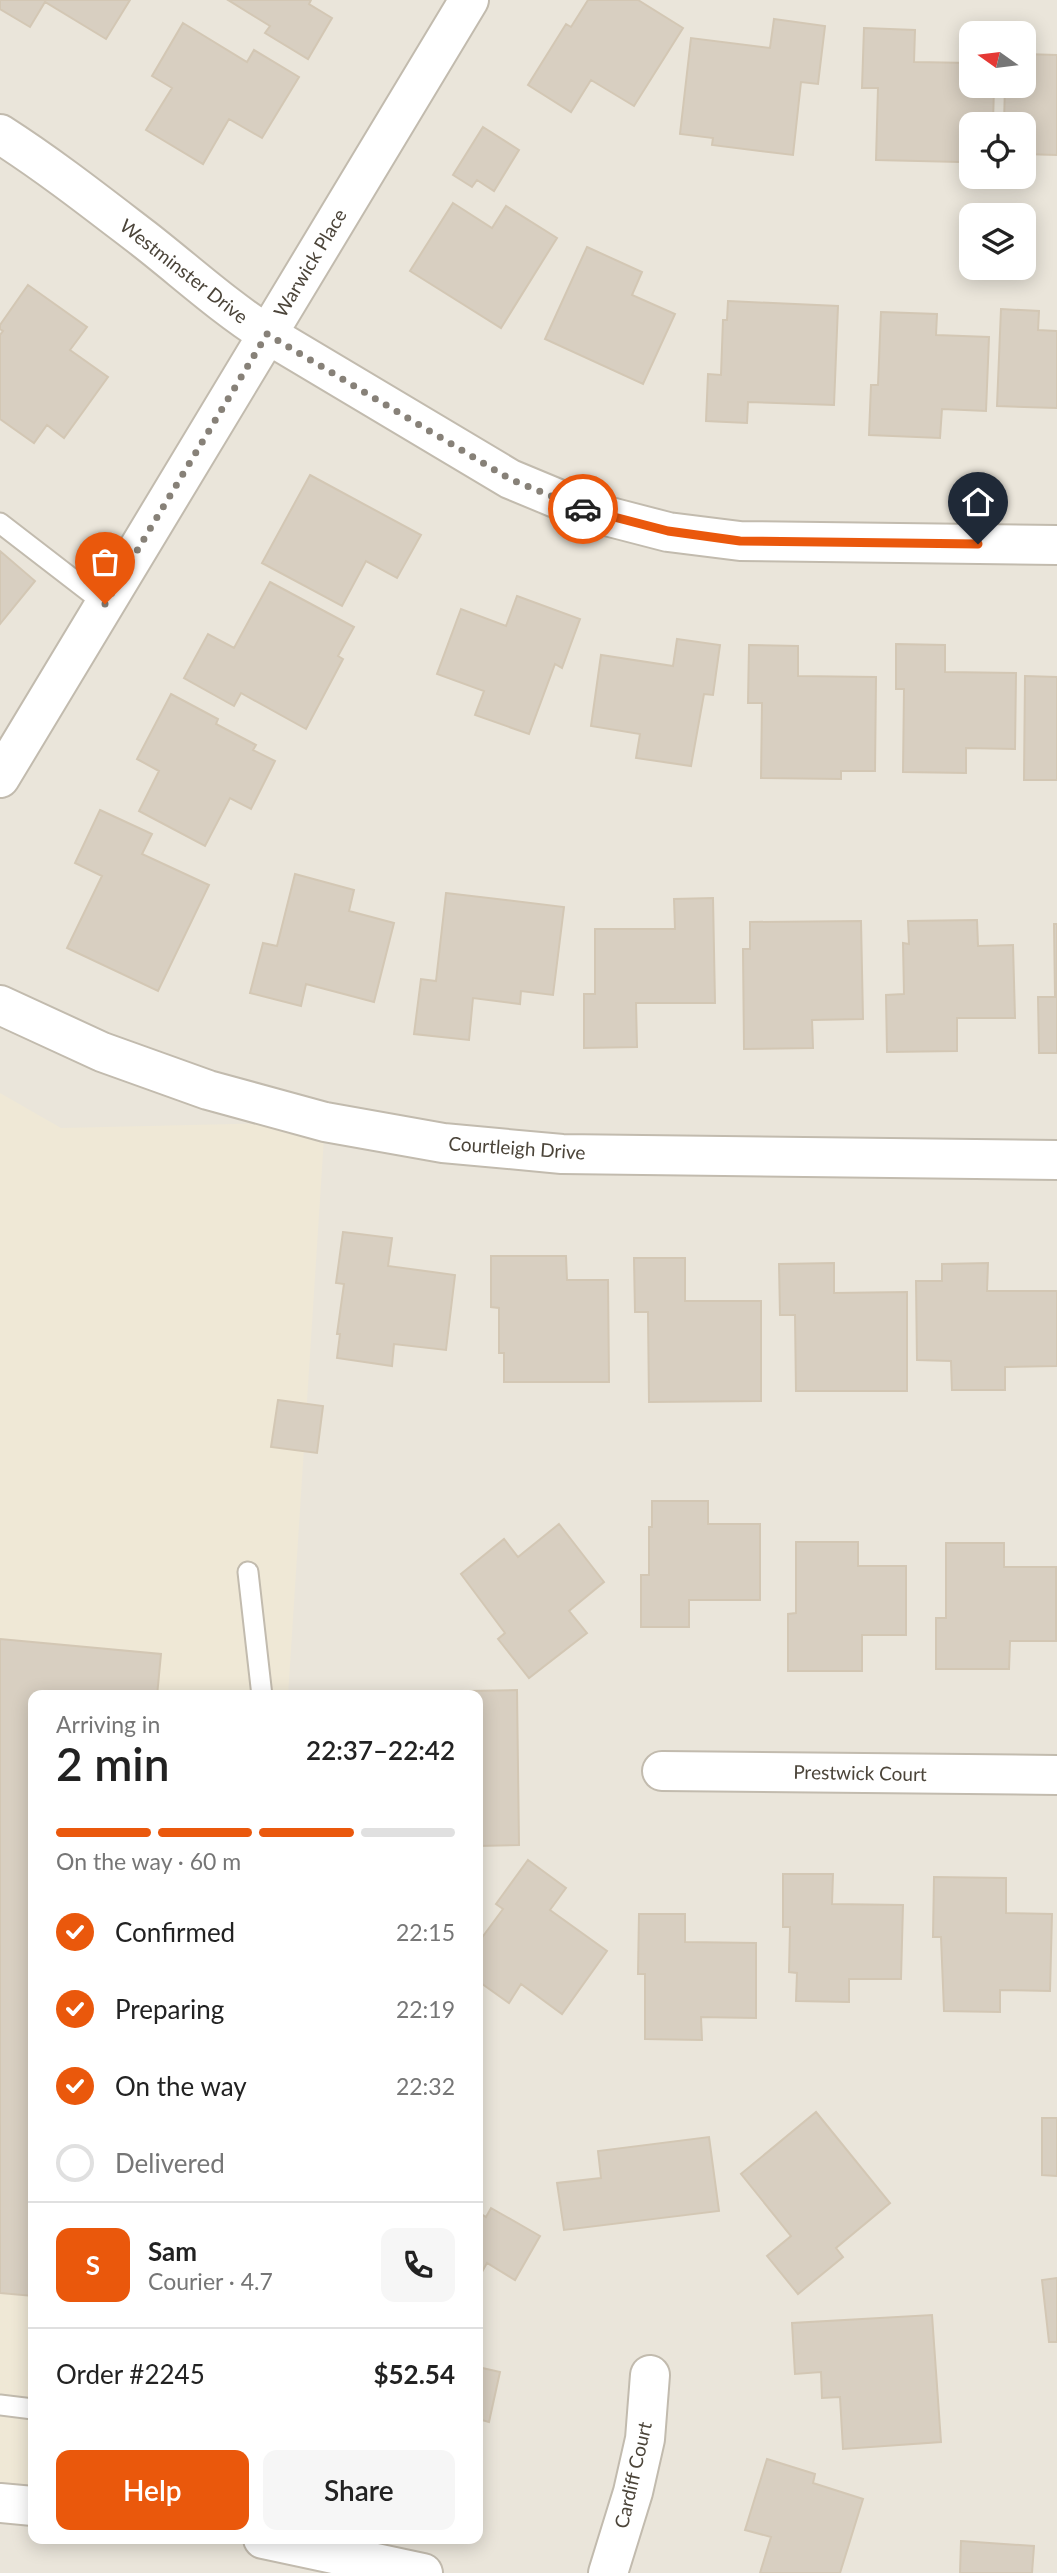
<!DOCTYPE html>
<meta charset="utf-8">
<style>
:root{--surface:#fff;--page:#f6f6f6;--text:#222;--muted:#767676;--line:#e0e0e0;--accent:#ea580c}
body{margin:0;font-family:Lato,sans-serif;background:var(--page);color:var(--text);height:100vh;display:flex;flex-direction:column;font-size:26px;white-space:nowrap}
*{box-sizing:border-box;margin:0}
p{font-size:23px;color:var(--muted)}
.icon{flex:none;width:38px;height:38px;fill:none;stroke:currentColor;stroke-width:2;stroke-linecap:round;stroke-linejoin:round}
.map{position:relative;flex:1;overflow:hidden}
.panel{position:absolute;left:28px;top:1690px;width:455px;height:854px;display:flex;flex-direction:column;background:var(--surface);border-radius:14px;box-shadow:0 4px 18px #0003}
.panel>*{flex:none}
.needle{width:46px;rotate:284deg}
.buttons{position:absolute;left:959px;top:21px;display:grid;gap:14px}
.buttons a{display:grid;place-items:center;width:77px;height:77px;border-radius:14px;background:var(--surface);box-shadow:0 4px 18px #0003;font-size:35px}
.pin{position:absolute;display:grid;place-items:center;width:60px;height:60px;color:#fff;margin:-72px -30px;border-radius:50% 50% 50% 0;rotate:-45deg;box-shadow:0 0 7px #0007}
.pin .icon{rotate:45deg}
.courier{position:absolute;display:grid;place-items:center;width:70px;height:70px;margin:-35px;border:5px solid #ea580c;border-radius:50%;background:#fff;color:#222;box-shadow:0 2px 9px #0007}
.head em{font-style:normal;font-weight:600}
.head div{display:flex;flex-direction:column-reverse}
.head{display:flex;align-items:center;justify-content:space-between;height:119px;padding:0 28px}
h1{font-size:46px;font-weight:600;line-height:52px}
.bar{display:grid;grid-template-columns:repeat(4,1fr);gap:10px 7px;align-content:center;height:84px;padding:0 28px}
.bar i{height:9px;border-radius:5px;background:var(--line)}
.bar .current{background:var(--accent)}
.bar p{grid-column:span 4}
.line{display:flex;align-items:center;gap:18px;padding:0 28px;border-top:2px solid var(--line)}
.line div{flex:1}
.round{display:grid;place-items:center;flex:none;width:74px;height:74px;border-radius:14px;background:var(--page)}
ol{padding:0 28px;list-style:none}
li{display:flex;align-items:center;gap:21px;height:77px}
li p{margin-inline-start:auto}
li .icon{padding:7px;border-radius:50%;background:var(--accent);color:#fff;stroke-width:4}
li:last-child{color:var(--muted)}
li i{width:38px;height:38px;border:4px solid var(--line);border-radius:50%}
.cta{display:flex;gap:14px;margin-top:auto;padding:14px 28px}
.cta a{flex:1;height:80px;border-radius:14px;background:var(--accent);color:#fff;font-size:28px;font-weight:600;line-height:80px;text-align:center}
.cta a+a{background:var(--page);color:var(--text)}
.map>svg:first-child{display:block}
</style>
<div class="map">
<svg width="1057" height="2573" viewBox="0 0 1057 2573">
<rect width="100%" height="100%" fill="#f6f3ec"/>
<!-- residential -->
<path fill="#eae5da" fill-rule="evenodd" d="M0,0h1057v2573h-1057zM971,33h53v53h-53zM971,124h53v53h-53zM971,215h53v53h-53zM33,1696h445v843h-445z"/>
<!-- education -->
<path fill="#efe8d6" d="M0,1093l61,35 264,-6 -37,574h-255v825l-33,-2z"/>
<!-- building -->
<path fill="#d8cfc1" stroke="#d3c7b4" stroke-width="2" d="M0,0h130l-24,39 -61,-37 -15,25 -30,-18z
M228,0h83l-2,4 23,14 -24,41 -43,-26 5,-7z
M588,0h50l45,28 -49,78 -43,-26 -20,32 -43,-27 38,-61 5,3z
M774,19l51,7 -7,58 -17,-2 -8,73 -81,-10 1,-7 -33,-4 11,-96 79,10z
M183,23l64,39 7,-12 45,27 -37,61 -33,-19 -26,45 -57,-34 26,-42 -20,-12z
M864,28l51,2 -1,32 57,1v23h23l-1,38h-22v34l-11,-1v5l-84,-2 2,-72h-16z
M1024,54l33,1v100l-33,-1v-30h-20l1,-38h19z
M483,127l36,23 -25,41 -17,-11 -5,7 -19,-12z
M453,203l39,25 14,-22 51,32 -56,90 -91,-57z
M587,247l55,25 -10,23 43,19 -32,70 -98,-45z
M28,285l59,42 -17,23 38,27 -44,61 -17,-13 -13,18 -34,-24v-84l3,-4 -3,-2v-4z
M728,301l110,5 -4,99 -86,-3 -1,21 -41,-2 2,-47 13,1 2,-55h4z
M1001,309l38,2 -1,19 19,1v77l-60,-2z
M881,312l56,2 -1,21 53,2 -3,74 -44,-2 -2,29 -71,-3 2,-50h7z
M310,475l111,60 -24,43 -31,-17 -24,45 -80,-43z
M0,551l35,30 -35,43z
M270,582l84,45 -16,29 5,3 -37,70 -65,-36 -7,13 -50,-28 24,-44 26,14z
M517,596l63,23 -18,49 -7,-4 -26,70 -54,-19 9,-24 -47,-17 24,-65 45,17z
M677,639l43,6 -7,50 -9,-1 -13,72 -55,-8 4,-24 -49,-8 10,-71 72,11z
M896,644l49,1v27l71,1 -1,76 -49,-1v25l-63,-1 1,-83h-8z
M749,645l49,1v30l78,1 -1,94h-34v8l-80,-1 1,-75h-14z
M1025,676l32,1v103h-33z
M171,694l47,25 -2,5 40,21 -3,5 22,11 -24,48 -21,-11 -25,48 -66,-35 20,-40 -22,-12z
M100,810l52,24 -10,20 67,31 -51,106 -91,-43 35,-72 -27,-13z
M295,874l59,16 -5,21 45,12 -20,79 -68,-18 -5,22 -51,-13 13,-50 14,3z
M446,893l118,14 -11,88 -32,-4 -1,13 -47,-6 -4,42 -55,-6 7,-55 15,2z
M713,898l2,105h-79l1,44 -53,1v-54h11v-65h80l-1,-30z
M977,920l1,26 35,-1 2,73h-58v33l-70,1 -1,-57 18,-1 -1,-51 6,1 -1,-23z
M861,921l2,98 -51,1 1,28 -69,1 -1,-100h7v-27z
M1054,924h3v129h-18l-1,-56h17z
M343,1232l49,6 -4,28 67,9 -9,75 -52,-6 -2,22 -55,-8 3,-24h-3l7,-50 -8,-1z
M491,1256h75l1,24h41l1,102h-105v-29h-5v-45l-8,-1z
M634,1258h51v43h76v100l-112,1 -1,-90h-13z
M834,1263v30l73,-1v99h-111l-1,-76h-15l-1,-51z
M988,1263l-1,28h70v75l-52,1v23h-53l-1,-29 -34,-1 -1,-79h26v-17z
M278,1400l45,6 -6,47 -46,-6z
M652,1501h56v23h52v76h-71v27h-48v-52h8v-48h3z
M559,1524l45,58 -35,29 18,22 -58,45 -31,-39 7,-6 -44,-59 43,-35 14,18z
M796,1542h62v24h48v69h-44v36h-74v-57l8,-1z
M946,1543h58v24h52v74h-46l-1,28h-73v-51h10z
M0,1639l161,15 -4,42h-124v600l-33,-3z
M517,1690l2,155 -41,1v-150l-35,-2h25v-3z
M528,1860l38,28 -16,22 57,41 -45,63 -41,-30 -12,19 -31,-22v-38l25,-34 -7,-5z
M783,1874h50l-1,30 71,1 -2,74h-52v23l-53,-1 1,-28 -8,-1 1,-45h-7z
M934,1877l72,1v35l46,1 -2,77 -50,-1v22l-56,-1 -3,-74h-8z
M639,1914h46v28l71,1v75l-55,-1 1,23 -57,-1v-65h-7z
M816,2112l74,91 -54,45 7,9 -45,37 -31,-38 24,-20 -50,-62z
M1042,2118h15v58l-15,-1z
M709,2137l10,74 -155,19 -7,-47 44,-5 -3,-27z
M491,2208l49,28 -25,44 -28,-17 -9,16v-67l8,5z
M1057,2278v64h-8l-7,-62z
M932,2315l9,127 -98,7 -3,-52 -18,1 -1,-26 -26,2 -3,-51z
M478,2367l22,5 -11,50 -11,-3z
M767,2459l48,15 -2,9 50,16 -23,74h-80l11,-36 -26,-7z
M961,2541l73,5 -2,27h-72z"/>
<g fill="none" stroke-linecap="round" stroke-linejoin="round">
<defs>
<path id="service" d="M0,523l105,81
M248,1572l14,124
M0,2405l33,4"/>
<path id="minor" d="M0,134c50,32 97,69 144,105 41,32 79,67 123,95l243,145 77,32 81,21 72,9 317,4
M0,778l469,-778
M0,1005l102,47 106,38 117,32 118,21 119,11 495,6
M662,1771l395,4
M0,2503l33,3
M263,2539l160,34
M608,2573l25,-81 12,-53 5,-64"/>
</defs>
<!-- service casing -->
<use href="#service" stroke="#c2bbae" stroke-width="23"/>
<!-- minor casing -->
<use href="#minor" stroke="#c2bbae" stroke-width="42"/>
<!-- service -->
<use href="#service" stroke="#fff" stroke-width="19"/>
<!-- minor -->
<use href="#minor" stroke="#fff" stroke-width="38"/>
</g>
<!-- trees -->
<circle fill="#97b381" cx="997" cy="498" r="10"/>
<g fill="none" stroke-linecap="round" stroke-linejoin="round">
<!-- done -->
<path stroke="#878178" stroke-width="7" stroke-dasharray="0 12.6" d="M105,604l162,-270 243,145 73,30"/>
<!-- route -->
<path stroke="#ea580c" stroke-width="9" d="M583,509l85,22 72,10 238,3"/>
</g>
<g text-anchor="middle" stroke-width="5" stroke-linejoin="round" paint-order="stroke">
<!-- street labels -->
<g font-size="19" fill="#4b4439" stroke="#fff">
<text transform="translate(310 263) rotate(-59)" y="7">Warwick Place</text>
<text transform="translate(184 271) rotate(38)" y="7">Westminster Drive</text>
<text transform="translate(517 1148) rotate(4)" y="7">Courtleigh Drive</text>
<text transform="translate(860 1773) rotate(1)" y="7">Prestwick Court</text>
<text transform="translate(633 2475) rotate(-77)" y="7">Cardiff Court</text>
</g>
</g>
</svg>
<div class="buttons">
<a><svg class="needle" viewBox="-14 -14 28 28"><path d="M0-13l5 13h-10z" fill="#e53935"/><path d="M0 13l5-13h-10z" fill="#767676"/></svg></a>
<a><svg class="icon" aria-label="locate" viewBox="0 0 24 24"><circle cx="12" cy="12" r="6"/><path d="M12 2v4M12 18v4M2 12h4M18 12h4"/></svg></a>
<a><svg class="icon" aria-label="layers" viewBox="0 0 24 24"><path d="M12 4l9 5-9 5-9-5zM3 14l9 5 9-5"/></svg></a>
</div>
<div class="pin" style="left:105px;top:604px;background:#ea580c"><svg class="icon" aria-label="bag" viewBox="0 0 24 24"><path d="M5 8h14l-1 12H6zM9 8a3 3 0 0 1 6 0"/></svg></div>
<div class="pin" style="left:978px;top:544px;background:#1f2937"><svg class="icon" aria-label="home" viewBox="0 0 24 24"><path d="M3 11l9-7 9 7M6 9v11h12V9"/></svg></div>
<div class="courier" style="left:583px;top:509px"><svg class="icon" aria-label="car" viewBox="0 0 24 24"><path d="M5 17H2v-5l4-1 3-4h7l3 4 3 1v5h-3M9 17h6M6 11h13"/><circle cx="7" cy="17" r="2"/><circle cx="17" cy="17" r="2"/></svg></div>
<section class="panel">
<div class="head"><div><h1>2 min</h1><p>Arriving in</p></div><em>22:37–22:42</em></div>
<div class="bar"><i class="current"></i><i class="current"></i><i class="current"></i><i></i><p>On the way · 60 m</p></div>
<ol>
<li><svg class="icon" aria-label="check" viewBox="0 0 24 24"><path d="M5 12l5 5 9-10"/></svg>Confirmed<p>22:15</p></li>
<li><svg class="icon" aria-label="check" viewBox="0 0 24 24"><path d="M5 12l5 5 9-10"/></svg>Preparing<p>22:19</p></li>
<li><svg class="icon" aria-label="check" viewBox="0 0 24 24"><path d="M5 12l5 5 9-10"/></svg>On the way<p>22:32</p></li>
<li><i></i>Delivered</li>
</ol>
<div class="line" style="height:126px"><b class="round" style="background:var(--accent);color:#fff">S</b><div><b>Sam</b><p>Courier · 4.7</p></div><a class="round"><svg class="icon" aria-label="phone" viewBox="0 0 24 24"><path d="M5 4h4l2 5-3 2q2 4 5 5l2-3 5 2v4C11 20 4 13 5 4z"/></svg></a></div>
<div class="line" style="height:91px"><div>Order #2245</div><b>$52.54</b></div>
<div class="cta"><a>Help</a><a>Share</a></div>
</section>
</div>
